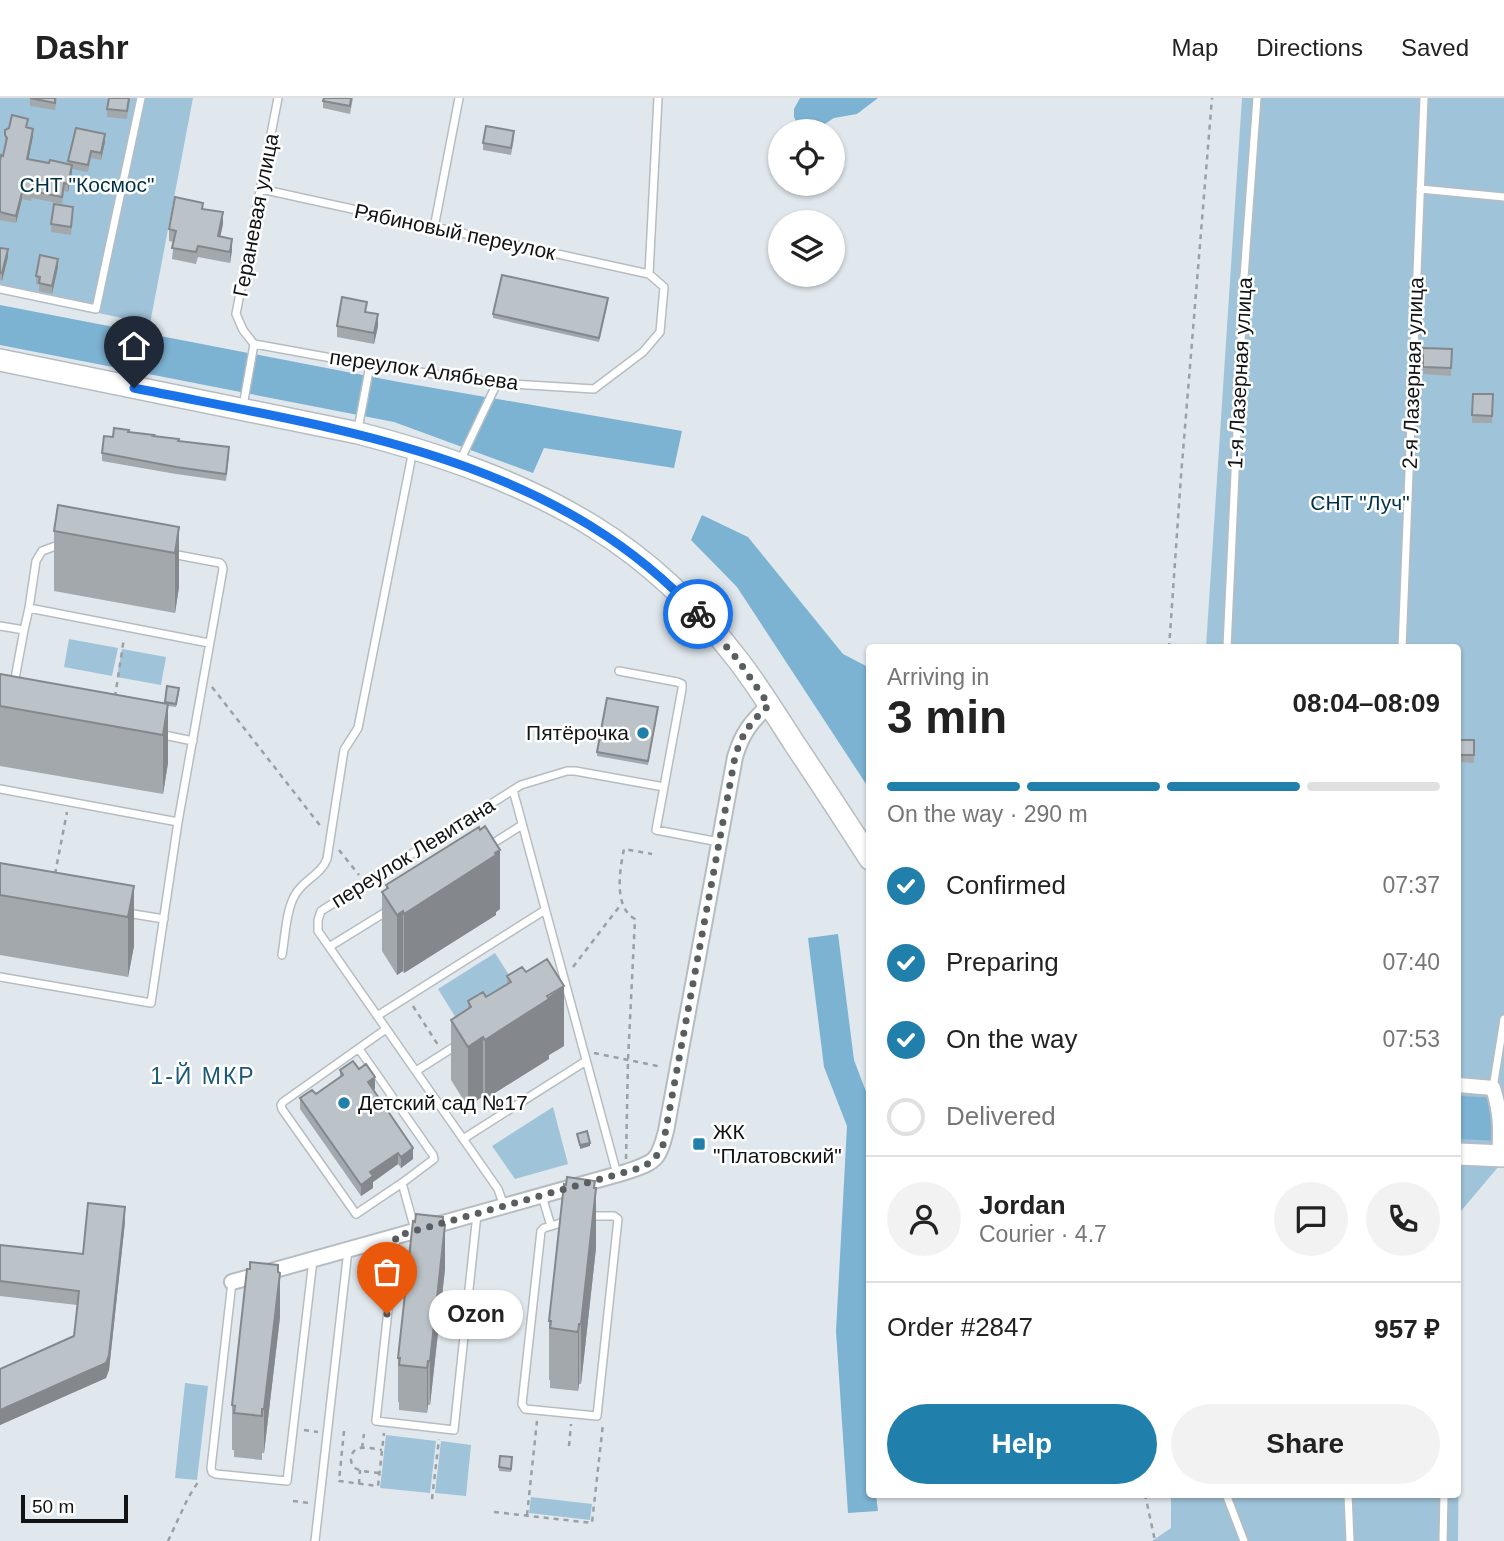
<!DOCTYPE html>
<meta charset="utf-8">
<style>
:root{--surface:#fff;--page:#f2f2f2;--text:#222;--muted:#767676;--line:#e0e0e0;--accent:#207fab}
body{margin:0;font-family:Arial,sans-serif;background:var(--page);color:var(--text);height:100vh;display:flex;flex-direction:column;font-size:26px;white-space:nowrap}
*{box-sizing:border-box;margin:0}
p{font-size:23px;color:var(--muted)}
.icon{flex:none;width:38px;height:38px;fill:none;stroke:currentColor;stroke-width:2;stroke-linecap:round;stroke-linejoin:round}
.map{position:relative;flex:1;overflow:hidden}
.drawer{position:absolute;left:866px;top:546px;width:595px;height:854px;display:flex;flex-direction:column;background:var(--surface);border-radius:7px;box-shadow:0 2px 5px #0004}
.drawer>*{flex:none}
.buttons{position:absolute;left:768px;top:21px;display:grid;gap:14px}
.buttons a{display:grid;place-items:center;width:77px;height:77px;border-radius:50%;background:var(--surface);box-shadow:0 2px 5px #0004;font-size:35px}
.scale{position:absolute;left:21px;bottom:18px;width:107px;box-sizing:border-box;padding-left:7px;border:4px solid #111315;border-top:0;font-size:19px;line-height:24px;white-space:nowrap;color:#111315;-webkit-text-stroke:5px #fff;paint-order:stroke}
.pin{position:absolute;display:grid;place-items:center;width:60px;height:60px;color:#fff;margin:-72px -30px;border-radius:50% 50% 50% 0;rotate:-45deg;box-shadow:0 0 7px #0007}
.pin .icon{rotate:45deg}
.courier{position:absolute;display:grid;place-items:center;width:70px;height:70px;margin:-35px;border:5px solid #1a73e8;border-radius:50%;background:#fff;color:#222;box-shadow:0 2px 9px #0007}
.bubble{position:absolute;height:49px;border-radius:24px;background:var(--surface);box-shadow:0 2px 5px #0004;font-size:23px;font-weight:600;line-height:49px;text-align:center}
.overview em{font-style:normal;font-weight:600}
.overview div{display:flex;flex-direction:column-reverse}
.overview{display:flex;align-items:center;justify-content:space-between;height:119px;padding:0 21px}
h1{font-size:46px;font-weight:600;line-height:52px}
.bar{display:grid;grid-template-columns:repeat(4,1fr);gap:10px 7px;align-content:center;height:84px;padding:0 21px}
.bar i{height:9px;border-radius:5px;background:var(--line)}
.bar .active{background:var(--accent)}
.bar p{grid-column:span 4}
.line{display:flex;align-items:center;gap:18px;padding:0 21px;border-top:2px solid var(--line)}
.line div{flex:1}
.round{display:grid;place-items:center;flex:none;width:74px;height:74px;border-radius:37px;background:var(--page)}
ol{padding:0 21px;list-style:none}
li{display:flex;align-items:center;gap:21px;height:77px}
li p{margin-inline-start:auto}
li .icon{padding:7px;border-radius:50%;background:var(--accent);color:#fff;stroke-width:4}
li:last-child{color:var(--muted)}
li i{width:38px;height:38px;border:4px solid var(--line);border-radius:50%}
.button{display:flex;gap:14px;margin-top:auto;padding:14px 21px}
.button a{flex:1;height:80px;border-radius:42px;background:var(--accent);color:#fff;font-size:28px;font-weight:600;line-height:80px;text-align:center}
.button a+a{background:var(--page);color:var(--text)}
header{display:flex;align-items:center;gap:42px;box-sizing:border-box;height:98px;padding:0 35px;background:var(--surface);border-bottom:2px solid var(--line)}
header strong{font-size:33px}
nav{display:flex;gap:38px;margin-inline-start:auto;font-size:24px}
.map>svg:first-child{display:block}
</style>
<header>
<strong>Dashr</strong>
<nav><a>Map</a><a>Directions</a><a>Saved</a></nav>
</header>
<div class="map">
<svg width="1504" height="1443" viewBox="0 0 1504 1443">
<rect width="100%" height="100%" fill="#e0e8ed"/>
<!-- green -->
<path fill="#9fc3d9" d="M0,0h193l-43,226 -150,-32z
M1242,0h262v1062l-43,51 -3,330h-306l19,-13v-33l287,-1v-846l-252,-1z
M69,541l49,9 -6,28 -48,-9z
M122,551l44,8 -5,28 -44,-8z
M495,855l25,39 -57,37 -25,-40z
M553,1009l15,57 -53,15 -23,-33z
M185,1285l23,3 -11,94 -22,-2z
M386,1337l50,6 -6,52 -50,-5z
M441,1343l30,4 -5,51 -31,-3z
M531,1399l61,7 -2,16 -61,-7z"/>
<!-- forest -->
<path fill="#7cb2d2" d="M800,0h78l-21,16 -23,4 -14,9 -10,1 -13,-5 -3,-6v-8z
M0,207l399,77 283,49 -8,37 -130,-20 -11,25 -139,-51 -394,-77z
M702,417l46,22 95,117 27,14v122l-133,-203 -46,-47z
M838,836l16,126 16,42v153l-4,76 4,63v100l6,1 2,16 -30,2 -12,-182 11,-205 -23,-59 -16,-129z
M1458,998l46,2v43l-46,-2z"/>
<g fill="none" stroke-linecap="round" stroke-linejoin="round">
<defs>
<path id="lane" d="M1420,91l84,8
M434,130l25,-130
M649,176l9,-176
M0,191l96,20 45,-211
M254,246l116,21 127,18 97,6 49,-37 17,-20 4,-45 -15,-13 -388,-85
M243,308l11,-62 -11,-14 -7,-16 42,-216
M358,331l12,-64
M460,363l37,-78
M29,510l180,35
M0,528l24,4 5,-22 7,-47 6,-10 19,-7
M1227,550l17,-371 13,-179
M1402,550l22,-550
M619,573l58,11 5,2v5l-18,98
M14,586l10,-54
M159,636l34,7
M0,691l178,33
M513,692l104,384
M487,749l35,-22
M127,815l37,6
M329,849l60,-37
M282,857c3,-17 4,-45 13,-60 8,-15 26,-20 32,-36l17,-109 14,-22 55,-278
M0,879l151,26 27,-181 45,-253 -1,-4 -2,-2 -48,-9
M377,918l168,-106
M359,951l74,106 1,4 -32,24 -46,31 -74,-105 -1,-4 2,-3 103,-73
M416,973l41,-26
M1493,990l11,-69
M463,1041l123,-78
M402,1085l13,47
M542,1098l9,30 16,-5
M504,1108l-6,-17 -180,-258v-11l3,-9 200,-126 46,-14h8l89,16 -8,43 63,12
M551,1128l-7,2 -3,3 -19,173 3,5 72,7 21,-197 -4,-3h-25
M396,1138l-20,185 78,9 23,-216
M232,1184l-21,186 1,4 4,2 71,7 26,-221
M1226,1396l18,47
M1348,1396l2,47
M315,1443l33,-291
M1443,1443l1,-47"/>
<path id="street" d="M1458,987l35,3c8,25 8,43 6,68
M232,1184l394,-110c29,-10 32,-10 40,-41l69,-374c7,-24 16,-35 34,-52"/>
<path id="secondary" d="M0,262l358,73c81,21 164,49 236,94 55,34 104,81 144,133 20,26 38,55 56,83 26,39 51,77 76,116
M1458,1056l46,2"/>
</defs>
<!-- lane casing -->
<use href="#lane" stroke="#b6bdc2" stroke-width="10"/>
<!-- street casing -->
<use href="#street" stroke="#b6bdc2" stroke-width="18"/>
<!-- secondary casing -->
<use href="#secondary" stroke="#b6bdc2" stroke-width="24"/>
<!-- path -->
<path stroke="#9aa0a4" stroke-width="2.5" stroke-dasharray="5 5" stroke-linecap="butt" d="M1169,550l12,-172 31,-378
M212,589l110,141
M115,599l9,-59
M339,752l20,25
M55,776l12,-62
M573,869l49,-64
M413,908l25,39
M594,955l68,14
M626,1061l2,-99 7,-141c-22,-12 -15,-50 -11,-70l28,5
M304,1332l14,2
M344,1333l-5,50 39,5 6,-53
M569,1348l2,-22
M362,1350l2,-14
M379,1375c-6,-1 -16,-1 -22,-4 -9,-4 -8,-19 3,-21 6,-1 16,1 22,2
M359,1386l1,-14
M1145,1396l10,47
M432,1401l7,-60
M293,1403l17,2
M494,1414l98,11 11,-99
M527,1417l10,-94
M168,1443l20,-43 10,-16"/>
<!-- lane -->
<use href="#lane" stroke="#fff" stroke-width="7"/>
<!-- street -->
<use href="#street" stroke="#fff" stroke-width="14"/>
<!-- secondary -->
<use href="#secondary" stroke="#fff" stroke-width="21"/>
</g>
<!-- wall -->
<path fill="#a2a8ac" d="M30,0h27l-2,12 -25,-4z
M130,0l-3,21 -20,-2v-8z
M353,0l-3,16 -27,-6v-7z
M28,30l5,8 -5,24 21,3 19,1v-3l37,-19 -4,18 -10,-2 -3,14 -16,-3 -4,23 -4,-1 -2,13 -30,-6 -1,3 -9,-2 -6,24 -16,-3v-59l3,-5 3,-12 -1,-1v-8z
M514,40l-3,17 -28,-5v-7z
M203,111l20,15 -3,13 12,13 -2,13 -32,-6 -2,7 -24,-5 2,-17 -5,-1v-12z
M73,117l-2,20 -20,-3v-8z
M0,150l8,9 -6,24 -2,-1z
M58,169l-6,27 -13,-3v-7h-3v-8z
M608,204l-9,40 -106,-24v-4z
M367,214l11,14 -4,18 -37,-7v-11z
M1423,250l29,1 -1,27 -28,-2z
M1473,296h20l-1,29h-20z
M128,334l25,4 76,19 -3,26 -50,-7 -74,-13v-8l11,-16z
M179,429v60l-4,26 -121,-22v-60z
M0,576l165,29 2,-17 12,6 -3,15 -8,-1v57l-5,31 -163,-28z
M658,613l-10,54 -51,-9v-4z
M1458,642h16v23l-16,-1z
M0,765l134,23v60l-6,31 -128,-22z
M386,787l114,24 -4,3v3l-92,58 -1,-2 -6,4 -15,-24v-59l4,-3z
M507,878l57,70 -15,9v4l-64,40 -2,-3 -15,11 -17,-27v-60l17,-11v-8l18,-4 21,-13z
M359,971l16,20 -2,1 40,69 -12,9 -3,-4 -25,18v6l-12,8 -61,-87v-11l16,-4 24,-17v-7z
M595,1090l1,60 -15,136h-2l-1,7 -28,-3v-8h-1v-59z
M125,1124l-16,148 -3,8 -106,47v-56l74,-33 3,-31 -77,-9v-51l83,9z
M443,1127l2,44 -15,136h-2l-1,8 -28,-3v-8h-1v-44z
M278,1174l2,45 -16,136h-2v7l-28,-3v-7h-2v-45z
M500,1358l12,1 -1,15 -12,-1z"/>
<!-- shaded-wall -->
<path fill="#84888c" d="M33,31v7l-6,31v-8z
M105,36v8l-4,18v-7z
M72,67v7l-4,20v-8z
M22,94v7l-6,24v-7z
M223,114v12l-5,24v-12z
M232,141v11l-2,13v-11z
M8,151v8l-6,24v-8z
M58,161v8l-6,27v-8z
M378,216v12l-4,18v-11z
M179,429v60l-4,26v-60z
M168,606v59l-5,31v-59z
M500,752v59l-4,3v3l-92,58v-59z
M134,788v60l-6,31v-60z
M403,813v60l-6,4v-60z
M564,888v60l-15,9v4l-64,40v-59z
M483,939v59l-15,11v-60z
M375,979v12l-7,5v-12z
M590,1045v3l-10,3v-4z
M413,1050v11l-12,9v-11z
M398,1055v11l-25,18v6l-12,8v-11l9,-13z
M595,1083v19l1,-12v60l-15,136v-60z
M125,1109v15l-16,148 -3,8 -106,47v-15l109,-55z
M443,1119v20l2,-12v44l-15,136v-44z
M278,1167v20l2,-12v44l-16,136v-44z
M579,1226v60l-1,7v-59z
M428,1263v44l-1,8v-45z"/>
<!-- building -->
<path fill="#bcc3c8" stroke="#84888c" stroke-width="2" d="M30,0h25v5z
M109,0h20l-2,13 -20,-2z
M324,0h27l-1,8 -27,-5z
M12,17l16,4 -2,8 7,2 -6,30 22,4 1,-3 22,5 -4,19 -4,-1 -2,14 -30,-6 -1,2 -9,-1 -6,24 -16,-4v-51l1,-6 2,1 4,-18 -2,-3v-5l4,-2z
M486,28l28,5 -3,17 -28,-5z
M76,30l29,6 -4,19 -10,-2 -3,14 -20,-4z
M175,99l28,6 -1,6 21,3 -5,24 14,3 -2,13 -32,-6 -2,6 -24,-4 4,-17 -7,-2z
M54,106l19,3 -2,20 -20,-3z
M0,150l8,1 -6,24h-2z
M40,157l18,4 -6,27 -13,-3 1,-6 -4,-1z
M502,177l106,23 -9,40 -106,-24z
M342,199l25,5 -2,10 13,2 -4,19 -37,-7z
M1423,250l29,1 -1,19 -28,-1z
M1473,296h20l-1,22 -20,-1z
M114,330l15,2 -1,2 26,3 -1,1 26,3 -1,2 51,6 -3,27 -50,-7 -74,-14 2,-17 9,1z
M58,407l121,22 -4,26 -121,-22z
M0,576l168,30 -5,31 -163,-29z
M167,588l12,2 -3,16 -11,-2z
M607,600l51,9 -10,54 -51,-9z
M1458,642h16v15h-16z
M485,728l15,24 -5,3 1,2 -92,59 -1,-3 -6,4 -15,-23 6,-4 -2,-3 93,-58 1,3z
M0,765l134,23 -6,31 -128,-22z
M547,861l17,27 -17,10 2,3 -64,41 -2,-3 -15,10 -17,-27 20,-13 -3,-6 15,-9 3,5 25,-15 -4,-6 15,-9 4,5z
M353,963l6,8 7,-5 9,13 -7,5 45,66 -12,9 -3,-4 -28,19 3,4 -12,9 -61,-87 12,-8 4,4 27,-19 -3,-5z
M587,1033l3,12 -10,2 -3,-11z
M567,1079l28,4 -1,7h2l-15,136h-2l-1,8 -28,-4 1,-7h-2l15,-137 2,1z
M88,1105l37,4 -16,148 -3,8 -106,47v-41l74,-33 5,-45 -79,-10v-36l83,9z
M416,1116l27,3v8h2l-15,136h-2l-1,7 -28,-3 1,-7h-2l15,-137 2,1z
M250,1164l28,3v7l2,1 -16,136h-2v7l-28,-3 1,-7 -3,-1 15,-136h3z
M500,1358l12,1 -1,12 -12,-2z"/>
<g fill="none" stroke-linecap="round" stroke-linejoin="round">
<!-- done -->
<path stroke="#595e61" stroke-width="7" stroke-dasharray="0 12.6" d="M387,1216l9,-78 230,-64c19,-6 27,-7 37,-27l72,-388c7,-24 16,-35 34,-52l-31,-45 -40,-46"/>
<!-- route -->
<path stroke="#1a73e8" stroke-width="9" d="M134,290c202,41 417,67 564,226"/>
</g>
<!-- markers -->
<g fill="#207fab" stroke="#fff" stroke-width="2.5">
<circle cx="643" cy="635" r="7"/>
<circle cx="344" cy="1005" r="7"/>
<rect x="692" y="1039" width="14" height="14" rx="3.5"/>
</g>
<g text-anchor="middle" stroke-width="5" stroke-linejoin="round" paint-order="stroke">
<!-- park labels -->
<g font-size="21" fill="#013147" stroke="#fff">
<text x="87" y="94">СНТ "Космос"</text>
<text x="1360" y="412">СНТ "Луч"</text>
</g>
<!-- street labels -->
<g font-size="21" fill="#111315" stroke="#fff">
<text transform="translate(256 117) rotate(-79)" y="7">Гераневая улица</text>
<text transform="translate(455 134) rotate(12)" y="7">Рябиновый переулок</text>
<text transform="translate(424 272) rotate(8)" y="7">переулок Алябьева</text>
<text transform="translate(1240 275) rotate(-87)" y="7">1-я Лазерная улица</text>
<text transform="translate(1413 275) rotate(-88)" y="7">2-я Лазерная улица</text>
<text transform="translate(413 755) rotate(-32)" y="7">переулок Левитана</text>
</g>
<!-- poi labels -->
<g font-size="21" fill="#111315" stroke="#fff" text-anchor="start">
<text x="629" y="642" text-anchor="end">Пятёрочка</text>
<text x="358" y="1012">Детский сад №17</text>
<text x="713" y="1041">ЖК<tspan x="713" dy="24">"Платовский"</tspan></text>
</g>
<!-- neighbourhood labels -->
<g font-size="23" letter-spacing="2" fill="#1a5978" stroke="#fff">
<text x="203" y="986">1-Й МКР</text>
</g>
</g>
</svg>
<div class="buttons">
<a><svg class="icon" aria-label="locate" viewBox="0 0 24 24"><circle cx="12" cy="12" r="6"/><path d="M12 2v4M12 18v4M2 12h4M18 12h4"/></svg></a>
<a><svg class="icon" aria-label="layers" viewBox="0 0 24 24"><path d="M12 4l9 5-9 5-9-5zM3 14l9 5 9-5"/></svg></a>
</div>
<div class="scale">50 m</div>
<div class="pin" style="left:387px;top:1216px;background:#ea580c"><svg class="icon" aria-label="bag" viewBox="0 0 24 24"><path d="M5 8h14l-1 12H6zM9 8a3 3 0 0 1 6 0"/></svg></div>
<div class="pin" style="left:134px;top:290px;background:#1f2937"><svg class="icon" aria-label="home" viewBox="0 0 24 24"><path d="M3 11l9-7 9 7M6 9v11h12V9"/></svg></div>
<div class="courier" style="left:698px;top:516px"><svg class="icon" aria-label="bike" viewBox="0 0 24 24"><circle cx="6" cy="16" r="4"/><circle cx="18" cy="16" r="4"/><path d="M6 16l4-8h5l3 8M10 8l3 8H6M13 5h3"/></svg></div>
<div class="bubble" style="left:429px;top:1192px;width:94px">Ozon</div>
<section class="drawer">
<div class="overview"><div><h1>3 min</h1><p>Arriving in</p></div><em>08:04–08:09</em></div>
<div class="bar"><i class="active"></i><i class="active"></i><i class="active"></i><i></i><p>On the way · 290 m</p></div>
<ol>
<li><svg class="icon" aria-label="check" viewBox="0 0 24 24"><path d="M5 12l5 5 9-10"/></svg>Confirmed<p>07:37</p></li>
<li><svg class="icon" aria-label="check" viewBox="0 0 24 24"><path d="M5 12l5 5 9-10"/></svg>Preparing<p>07:40</p></li>
<li><svg class="icon" aria-label="check" viewBox="0 0 24 24"><path d="M5 12l5 5 9-10"/></svg>On the way<p>07:53</p></li>
<li><i></i>Delivered</li>
</ol>
<div class="line" style="height:126px"><a class="round"><svg class="icon" aria-label="person" viewBox="0 0 24 24"><circle cx="12" cy="8" r="4"/><path d="M4 21q1-7 8-7t8 7"/></svg></a><div><b>Jordan</b><p>Courier · 4.7</p></div><a class="round"><svg class="icon" aria-label="chat" viewBox="0 0 24 24"><path d="M4 5h16v11H9l-5 4z"/></svg></a><a class="round"><svg class="icon" aria-label="phone" viewBox="0 0 24 24"><path d="M5 4h4l2 5-3 2q2 4 5 5l2-3 5 2v4C11 20 4 13 5 4z"/></svg></a></div>
<div class="line" style="height:91px"><div>Order #2847</div><b>957 ₽</b></div>
<div class="button"><a>Help</a><a>Share</a></div>
</section>
</div>
